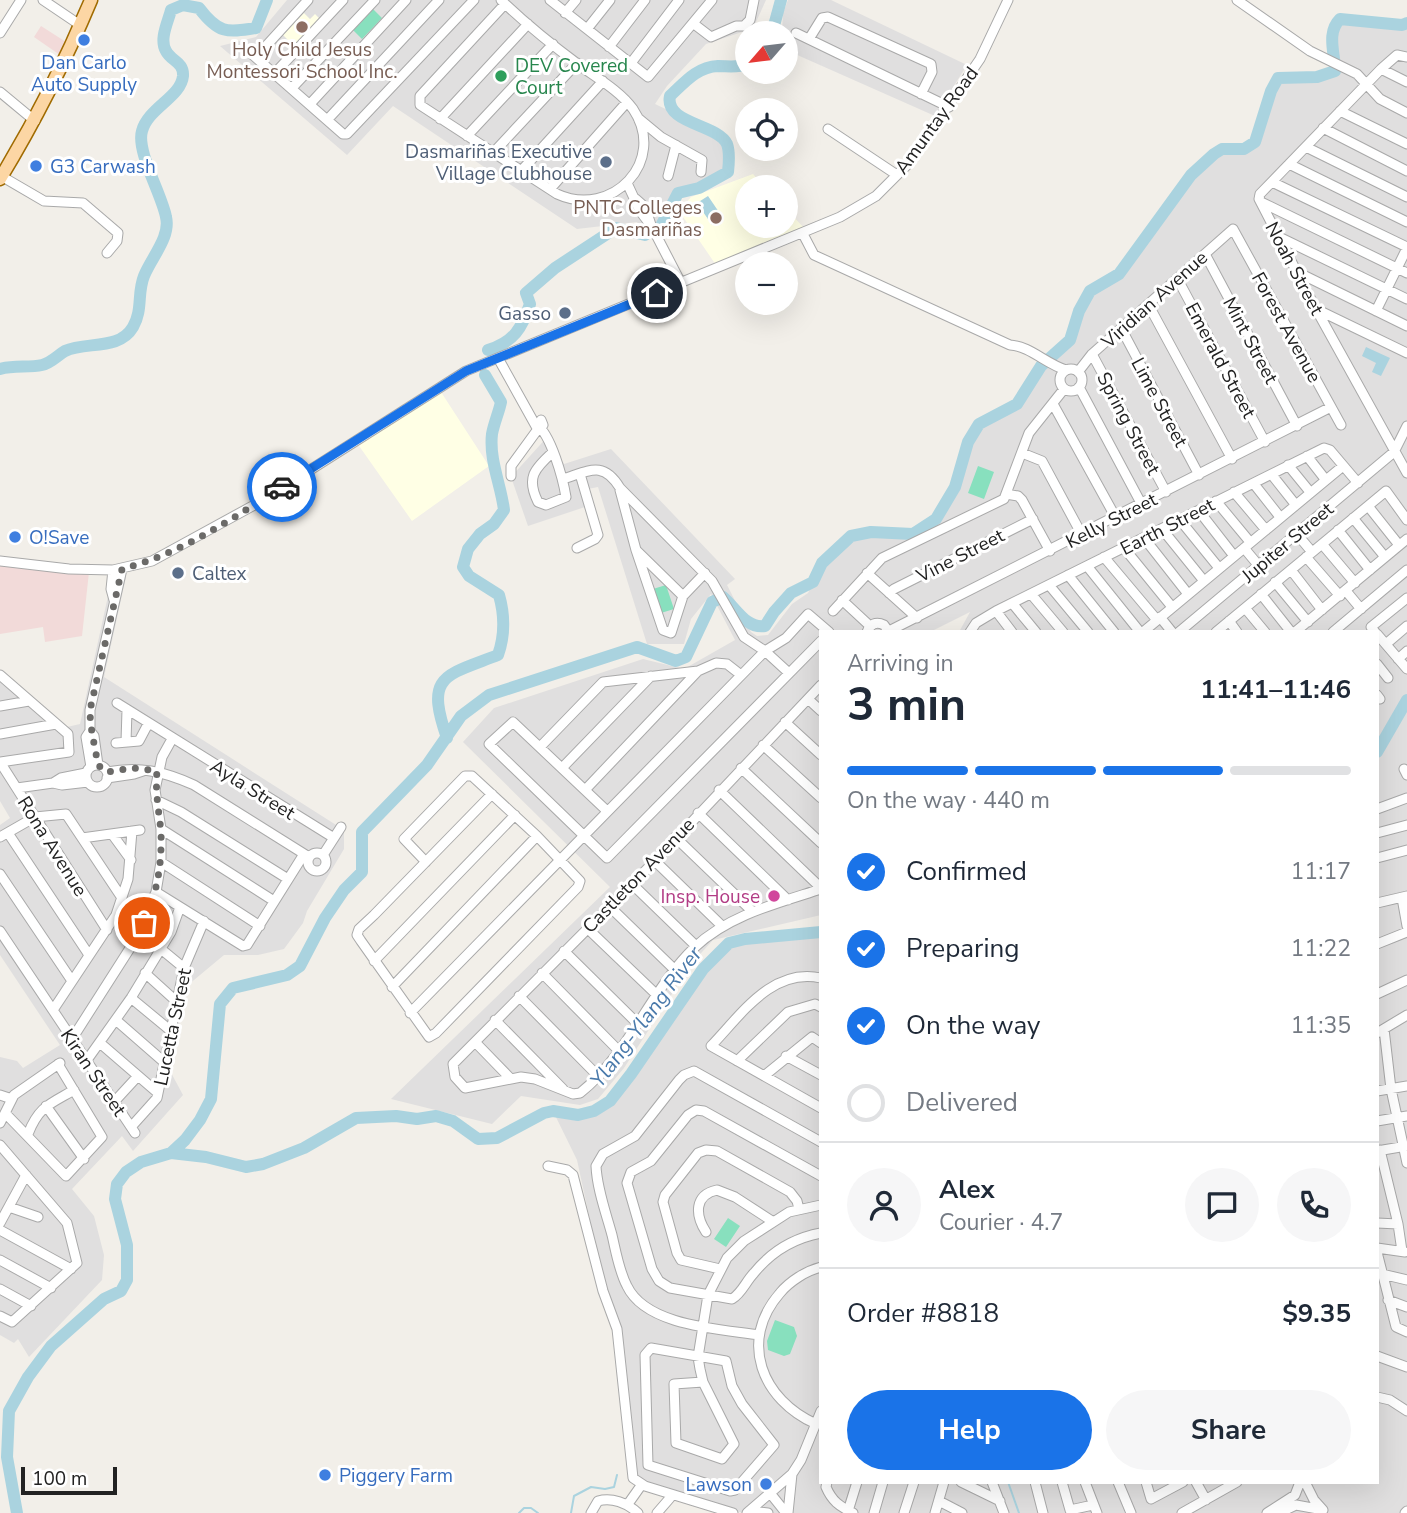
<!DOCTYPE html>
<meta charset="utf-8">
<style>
:root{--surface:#fff;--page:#f6f6f7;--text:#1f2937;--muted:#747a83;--line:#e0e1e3;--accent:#1a73e8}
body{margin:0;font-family:"Nunito Sans",sans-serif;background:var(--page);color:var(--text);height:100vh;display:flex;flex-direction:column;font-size:26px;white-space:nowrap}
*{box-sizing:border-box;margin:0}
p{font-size:23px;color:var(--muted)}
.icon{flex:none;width:38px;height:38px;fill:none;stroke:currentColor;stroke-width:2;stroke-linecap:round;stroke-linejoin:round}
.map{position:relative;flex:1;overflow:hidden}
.side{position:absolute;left:819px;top:630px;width:560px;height:854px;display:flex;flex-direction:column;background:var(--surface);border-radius:0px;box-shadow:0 7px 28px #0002}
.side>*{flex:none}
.needle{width:46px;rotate:242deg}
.fabs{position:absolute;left:735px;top:21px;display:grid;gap:14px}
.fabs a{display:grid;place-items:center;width:63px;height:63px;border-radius:50%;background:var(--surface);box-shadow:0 7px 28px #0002;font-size:35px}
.scale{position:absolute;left:21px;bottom:18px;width:96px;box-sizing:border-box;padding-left:7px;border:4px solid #222;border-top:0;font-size:19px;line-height:24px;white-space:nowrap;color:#222;-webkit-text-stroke:5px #fff;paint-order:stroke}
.pin{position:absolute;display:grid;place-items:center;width:60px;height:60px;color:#fff;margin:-30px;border:4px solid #fff;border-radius:50%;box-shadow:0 2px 7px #0007}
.courier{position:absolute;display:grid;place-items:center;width:70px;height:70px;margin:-35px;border:5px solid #1a73e8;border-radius:50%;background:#fff;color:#222;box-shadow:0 2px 9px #0007}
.headline em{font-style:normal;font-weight:700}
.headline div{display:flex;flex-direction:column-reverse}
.headline{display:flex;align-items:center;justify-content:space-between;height:119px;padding:0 28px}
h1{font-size:46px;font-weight:700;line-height:52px}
.bar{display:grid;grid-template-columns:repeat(4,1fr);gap:10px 7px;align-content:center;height:84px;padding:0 28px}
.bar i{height:9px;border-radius:5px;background:var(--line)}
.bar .selected{background:var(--accent)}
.bar p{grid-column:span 4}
.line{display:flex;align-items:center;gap:18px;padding:0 28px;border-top:2px solid var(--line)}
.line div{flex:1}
.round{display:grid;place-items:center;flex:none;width:74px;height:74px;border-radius:37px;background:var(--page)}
ol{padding:0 28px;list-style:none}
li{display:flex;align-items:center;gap:21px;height:77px}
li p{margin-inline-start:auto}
li .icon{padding:7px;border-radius:50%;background:var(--accent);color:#fff;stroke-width:4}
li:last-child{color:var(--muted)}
li i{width:38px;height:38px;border:4px solid var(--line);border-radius:50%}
.primary-button{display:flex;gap:14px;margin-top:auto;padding:14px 28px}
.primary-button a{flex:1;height:80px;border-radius:42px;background:var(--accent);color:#fff;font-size:28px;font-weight:700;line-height:80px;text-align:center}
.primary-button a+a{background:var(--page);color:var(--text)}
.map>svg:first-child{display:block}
</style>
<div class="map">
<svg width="1407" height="1513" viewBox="0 0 1407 1513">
<rect width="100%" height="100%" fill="#f2efe9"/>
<!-- residential -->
<path fill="#e0dfdf" d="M287,0h479l-10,22 -8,8 -42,14 -39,42 -12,18 65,31 7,9 2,16 -1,12 -29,16 -21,5 -16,31 -8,8 -9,3 -8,-13 -60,7 -184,-123 -46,49 -127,-109 36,-9z
M788,0h43l136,65 -32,51 -149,-66v-17h-4l1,-20z
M1340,19l62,6 5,-2v1490h-664l-100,-32 -8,-7 -14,-137 -16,-48 -28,-129 -24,-49 25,4 16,-4 16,-10 21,-27 72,-105 26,-26 16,-4 76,-7v550h556v-850h-418l11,-20 -40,20h-109v283l-108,25 -21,23 -68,105 -26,31 -18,6 -59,-9 -29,28 -101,-25 219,-212 -147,-145 31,-34 149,-49 41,10 51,-29 -24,-46 -20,25 -7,25h-37l-49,-157 -15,3 5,16 -60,20 -17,-49 38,-42 15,29 47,-15 124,130 -8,6 24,47 6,4 11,-1 24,-31 16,-11 14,-30 29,-27 20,-4 42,2 23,-15 19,-32 13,-45 11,-18 38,-20 24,-38 29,-26 9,-29 11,-20 29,-17 72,-99 23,-21 8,-5h22l11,-7 16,-51 7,-13 39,-1 18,-6v-16l-4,-16 2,-14z
M126,577l-22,100 240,153v19l-37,62 -4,12 -19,26 -26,6h-34l-36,30 -19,84 14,26 -50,56 -11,-15 -50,53 22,27 10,39 -2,25 -73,77 -11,-18 -4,4 -14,-8v-278l17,4 6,7 37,-23 -60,-90v-130l10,-7 -10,-17v-131l67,57 13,-3 28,-128 -2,-5 2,-11z"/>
<!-- commercial -->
<path fill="#f2dad9" d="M41,26l25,16 -6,13 -26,-18z
M0,565l89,7 -7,64 -37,6 -2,-15 -43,7z"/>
<!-- education -->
<path fill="#ffffe5" d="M304,13l6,6 5,-5 6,6 -26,27 -12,-12z
M753,174l12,13h-18v39h39v-17l20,21 -90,35 -37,-54 12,-14z
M441,392l48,74 -77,55 -55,-78z"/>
<!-- pitch -->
<path fill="#88e0be" d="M370,6l12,12 -20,21 -12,-12z
M978,466l16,6 -10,27 -16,-6z
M666,585l8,24 -13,4 -8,-24z
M728,1218l12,8 -14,21 -12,-8z
M775,1320l19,7 3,9 -7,18 -6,2 -16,-6 -1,-9z"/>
<!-- water -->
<path fill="#aad3df" d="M708,196l15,22 -11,7 -15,-22z
M1366,347l24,11 -9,18 -9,-4 4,-9 -14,-7z"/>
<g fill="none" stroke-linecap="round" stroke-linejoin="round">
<!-- stream -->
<path stroke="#aad3df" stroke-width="2" d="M1008,1482l11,31
M519,1513l5,-5h7l7,5
M571,1513l3,-17 17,-9 14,2 9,-2 3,-12"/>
<!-- river -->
<path stroke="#aad3df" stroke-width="12" d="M772,33l9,-33
M662,224l16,-31 21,-5 29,-16c1,-9 2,-20 -1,-28 -9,-20 -63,-20 -57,-48 15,-14 27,-29 48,-30 10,0 20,2 29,-2
M488,350c26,-8 34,-22 42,-46l-4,-11 29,-25 61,-40 29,7
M0,369c14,-4 29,-1 42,-4 9,-2 16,-10 23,-14 21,-10 54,0 68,-24 10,-17 4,-34 11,-51 7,-18 27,-39 22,-59 -4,-22 -30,-66 -24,-86 6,-23 39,-34 41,-55 1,-14 -12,-15 -17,-25 -7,-12 2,-29 5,-41l12,-5 16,3c19,25 27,25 57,20l11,-28
M447,738c-22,-63 -3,-62 51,-83 7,-20 7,-39 1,-60l-30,-19 -6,-9 5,-18 12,-15 14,-10 10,-14c-3,-25 -15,-50 -12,-76 2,-11 7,-22 9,-32l-16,-27
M1377,752l30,-52
M171,1153l14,-13 15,-20 11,-21 9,-95 13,-16 54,-13 13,-9 25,-48 19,-28 18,-18v-40l65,-67 34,-49 28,-21 148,-48 39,14 10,-4 26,-55 11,-5c13,11 23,32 42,29l9,-14 17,-19 22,-11 9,-19 29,-27 20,-4 42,2 23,-15 19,-32 13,-45 11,-18 38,-20 24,-38 29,-26 9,-29 11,-20 29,-17 72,-99 23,-21 8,-5h22l11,-7 16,-51 7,-13 39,-1 18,-6c0,-18 -9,-38 5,-52l62,6 5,-2
M17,1513l-10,-56 2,-46 19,-34 23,-31 53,-47 17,-8 6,-11v-35l-12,-46 2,-15 9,-12 15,-10 30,-9 35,4 40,10 17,-3 41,-16 52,-30 40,-2 21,3 19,-3 17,5 25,18 19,-1 47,-25 9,-2 25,4 16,-4 16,-10 21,-27 72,-105 26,-26 16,-4 76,-7"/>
<defs>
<path id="minor" d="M43,0l37,25
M501,0c24,23 51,45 78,65 18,13 41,26 54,44 35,52 -21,110 -76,85l-137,-89v-9l85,-92
M550,0l98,77 64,-77
M1237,0l73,51 47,23 23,25 27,14
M565,13l11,-13
M694,24l17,13 25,-11h8l6,-6 4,-20
M587,29l23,-29
M0,33l21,-33
M796,33l153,74
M809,39l13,-21 6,-1 103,47 1,8 -11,22
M609,47l36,-47
M246,49l97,85h4l127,-134
M256,57l52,-57
M1407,57l-10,-2 -16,14 -121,125 -1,5 57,110 91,164
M631,63l48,-63
M1381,69l26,13
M275,73l68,-73
M292,88l83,-88
M0,92l35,29
M310,104l96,-104
M1340,111l67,33
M638,118l23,19 41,23 -1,12
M328,119l111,-119
M440,119l88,-95
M1323,128l84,43
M828,129l69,46
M467,136l86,-92
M1306,147l101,50
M493,153l84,-90
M1289,164l118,58
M521,171l82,-90
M1,176l43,25 39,2 35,30 -1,8 -10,12
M668,176l8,-31
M1272,182l135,65
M627,183l13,28 12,16 29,56
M550,189l77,-87
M636,199l9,8 6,18
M1261,202l146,71
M803,234l11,21 196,90c20,1 36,19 56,25
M1277,236l130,63
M1205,254l92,172
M1297,272l110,54
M1177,278l88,164
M1148,304l84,155
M1318,310l89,43
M1376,311l31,-63
M1121,328l78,147
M1092,354l74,138
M498,358l39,70
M1060 380a11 11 0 1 1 22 0a11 11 0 1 1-22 0Z
M1078,372l14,-18 141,-125 108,196
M1079,387l63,118
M1053,404l63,114
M536,424c15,10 27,55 30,73l-20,8 -8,-3c-12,-24 -4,-33 15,-50
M1022,453l20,8 40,74
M1307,456l18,23
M1288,465l22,27
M1272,475l23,29
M511,476v-10l27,-37 5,-4 -2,-5
M563,479c26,-8 40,-19 57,9l92,93 32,56 21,14 24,22
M1254,484l26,33
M620,490l16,60 27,80 8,3 12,-37 22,-23
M1234,492l32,38
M1006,494l12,2 4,4 28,51
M1216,501l34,41
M1368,506l31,39
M1199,511l35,45
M1353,518l32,39
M1180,520l39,48
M1162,529l42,52
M1338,530l32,40
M1296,533l16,19
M1144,538l44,56
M1322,544l33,39
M577,548l18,-9 3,-4 -18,-61
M1124,548l48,59
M1244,548l15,18
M637,551l46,45
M1104,557l53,63
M1306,557l34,39
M0,561l69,8 44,1 39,-9 106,-58 208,-132 374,-154 36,-21 33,-33 71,-104 28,-59
M1087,566l53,66
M113,570l-2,19 3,11
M1291,570l31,40
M867,573l50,45
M1068,575l46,57
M1275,582l33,40
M1049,585l39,47
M1346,591l15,18
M889,593l5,-4 139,-70
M1031,594l32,38
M1261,594l30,38
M842,600l28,26
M1012,603l24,29
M1245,608l20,24
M833,611l49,-53 122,-59 25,-66 35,-44
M996,611l16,21
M1160,617l12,15
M1229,621l8,11
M889,631l442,-224
M867,632c3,-8 9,-11 17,-7l5,7
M970,632l6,-9 20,-12 328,-163 6,2 28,33
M1143,632l200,-166
M1179,632l215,-180 13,-26
M1216,632l170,-141 21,29
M1295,632l112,-93
M1333,632l74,-62
M1375,632l-4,-5 36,-29
M1377,634l30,35
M1386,644l21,-18
M1398,659l9,-8
M1377,664l11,14
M0,675l68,59 1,18 -69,10
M821,685l-166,176 -202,203 2,13 10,11 56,-11 14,2 38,15 7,-1c50,-40 71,-104 115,-146 34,-32 83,-44 126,-58
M1377,695l3,4
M808,699l13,12
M117,703l217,135
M0,706l29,-5
M785,722l36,33
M90,731l4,5 4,29
M0,734l56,-10
M126,742l1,-32
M116,743l23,-2 9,-17
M763,745l58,53
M540,747l63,-65 95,-11 18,-8 11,1 14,11
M0,762l107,168
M86 776a11 11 0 1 1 22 0a11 11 0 1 1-22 0Z
M91,767l-5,-30 4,-6v-21l32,-141
M562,768l89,-92
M741,768l80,75
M1404,769l3,6
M107,772c32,-6 56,-1 87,13l115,72
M107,778l27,-4 9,-3
M53,783l9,2 26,-3
M17,788l36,-5 8,-5 25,-5
M585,790l113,-119
M719,790l102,98
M156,800l25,12 107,67
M1377,809l30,-11
M607,811l-94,-89 -24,22 118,114 214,-217
M698,813l90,87
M161,829l113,72
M8,833l81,122
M1377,833l30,-8
M112,834l19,26
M0,837l35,-20 31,-3 56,84
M675,837l78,75
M82,838l58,-8
M308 862a9 9 0 1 1 18 0a9 9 0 1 1-18 0Z
M323,855l18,-28
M1377,858l30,-8
M655,861l67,65
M161,862l99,64
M426,862l-22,-23 61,-63h7l65,60 43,45 -2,6 -142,146 -7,4 -68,-96 -4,-6 2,-6 15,-14 118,-121
M0,874l72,107
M632,884l64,62
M156,892l87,54 4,-1 57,-91
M1402,898l5,28
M1377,903l30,-7
M609,906l66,64
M587,928l71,68
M0,931l135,202
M1377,944l30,-12
M161,949l23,19
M564,951l74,73
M374,961l141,-146
M145,973l32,29
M542,973l77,78
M821,978c-49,-11 -80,37 -110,68l110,62
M392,987l145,-151
M1377,994l30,-14
M519,996l80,81
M131,998l40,33
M53,1010l63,-95 12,-36 4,-48
M410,1013l355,-362 21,-13 22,-24 21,18
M495,1020l68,69
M117,1021l47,41
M1384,1029l7,60 16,74
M1377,1033l30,-18
M72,1039l60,-94 24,-53 5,-30v-33l-6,-39 7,-33 10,-18
M475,1042l35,36
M100,1043l58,50
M786,1056l35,19
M87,1060l44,-62 40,-66 9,-25
M737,1061l51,-49 27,-8 6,3
M764,1076l48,-39 9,6
M1377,1091l30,-5
M0,1095l12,4
M114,1102l23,-25
M46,1106l38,53
M5,1113l61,63 36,-39 -44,-73
M1377,1121l30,-5
M0,1123l14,-28 46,-32
M131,1127l26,-29 27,-130 20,-47
M28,1134c11,-28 22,-30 46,-44
M0,1145l67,78 10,40 -65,59 -12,-6
M1380,1150l18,74 4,27
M1377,1151l30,-5
M548,1166l19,4 6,5 30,116 14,38 16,149 12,8 88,27
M821,1176l-117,-65 -8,-1 -8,5 -37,46 -20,11 -4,11 25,86 7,12 11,7 62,11c10,-6 14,-18 22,-26 17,-21 40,-35 67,-40
M9,1207l29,10
M0,1223l26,-48
M1377,1223l21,1
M0,1230l71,39
M706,1232c-11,-17 -12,-37 11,-42l18,7 37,24
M1377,1248l28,4
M1377,1252l19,75 11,5
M0,1260l51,28
M720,1269l-39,-9 -4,-7 -14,-51 2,-7 33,-42 8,-3 11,1 73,41 7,9 2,8
M1382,1274l25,6
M0,1289l31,17
M1388,1300l19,7
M759,1335c-40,-6 -113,-9 -132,-49 -8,-15 -11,-34 -15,-51 -6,-22 -15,-46 -16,-69l7,-12 32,-18 44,-56 5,-5 10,-4 127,71
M651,1348l75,13 6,25 10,18 32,41 -39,45 -5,1 -82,-26 -3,-110z
M1377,1356l30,11
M703,1382l-29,2 2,59 46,16 12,-15 -31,-62 -3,-13 -2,-12 10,-62 19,-37 17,-17 45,-29 32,-7
M1377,1397l13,3 17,11
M816,1424c-54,-24 -78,-83 -36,-131 10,-12 26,-22 41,-26
M827,1482l-1,5c6,14 13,19 27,26
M961,1482l39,19
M992,1482l12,31
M1035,1482l8,31
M1062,1482l8,28 23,-5
M1085,1482l12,31
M1118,1482l13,31
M1146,1482l5,17 32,-17
M1196,1482l10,18
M1305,1482l9,18 9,10
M770,1493l16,20
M939,1501l23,12
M628,1504l12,-17
M749,1511l19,2
M848,1511l9,-29
M591,1513l7,-12c14,-4 29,2 40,12
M657,1513l13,-15
M747,1513l45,-39 9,-14 20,-49
M788,1513l4,-39
M874,1513l9,-31
M904,1513l10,-31
M935,1513l9,-31
M1182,1513l55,-31
M1267,1513l28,-18 5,-13
M1279,1513l17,-8 27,5
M1405,1513l2,-2"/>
<path id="major" d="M0,179c35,-58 65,-117 91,-179"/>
</defs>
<!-- minor casing -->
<use href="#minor" stroke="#a9a9a9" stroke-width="11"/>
<!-- major casing -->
<use href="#major" stroke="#a06b00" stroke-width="15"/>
<!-- minor -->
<use href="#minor" stroke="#fff" stroke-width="9"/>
<!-- major -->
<use href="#major" stroke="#fcd6a4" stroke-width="12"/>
</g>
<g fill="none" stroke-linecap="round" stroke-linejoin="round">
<!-- done -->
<path stroke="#6b6a68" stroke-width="7" stroke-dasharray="0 12.6" d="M144,923c13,-31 18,-57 17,-91 -2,-21 -6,-39 -4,-61l-24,-3 -26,4 -9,-7c-3,-19 -8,-36 -8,-55l32,-141c58,-15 110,-50 160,-82"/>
<!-- route -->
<path stroke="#1a73e8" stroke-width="9" d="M282,487l184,-116 191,-78"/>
</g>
<!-- markers -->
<g fill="#8d6e63" stroke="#fff" stroke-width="2.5">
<circle cx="302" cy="27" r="7"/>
<circle cx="716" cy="218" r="7"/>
</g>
<g fill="#3f7fe0" stroke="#fff" stroke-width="2.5">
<circle cx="84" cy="40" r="7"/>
<circle cx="36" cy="166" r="7"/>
<circle cx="15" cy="537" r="7"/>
<circle cx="325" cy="1475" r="7"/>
<circle cx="766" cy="1484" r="7"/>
</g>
<circle fill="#2e9e5b" stroke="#fff" stroke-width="2.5" cx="501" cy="76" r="7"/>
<g fill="#5c6f8a" stroke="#fff" stroke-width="2.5">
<circle cx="606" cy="162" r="7"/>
<circle cx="565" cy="313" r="7"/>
<circle cx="178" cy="573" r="7"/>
</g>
<circle fill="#d1479c" stroke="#fff" stroke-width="2.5" cx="774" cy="896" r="7"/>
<g text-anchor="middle" stroke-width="6" stroke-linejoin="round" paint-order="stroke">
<!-- education labels -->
<g font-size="19" fill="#785e54" stroke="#fff">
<text x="302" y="56">Holy Child Jesus<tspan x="302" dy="22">Montessori School Inc.</tspan></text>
<text x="702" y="214" text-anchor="end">PNTC Colleges<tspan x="702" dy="22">Dasmariñas</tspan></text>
</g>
<!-- shop labels -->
<g font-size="19" fill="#366cbe" stroke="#fff" text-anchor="start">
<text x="84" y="69" text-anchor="middle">Dan Carlo<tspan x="84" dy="22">Auto Supply</tspan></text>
<text x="50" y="173">G3 Carwash</text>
<text x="29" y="544">O!Save</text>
<text x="339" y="1482">Piggery Farm</text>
<text x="752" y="1491" text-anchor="end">Lawson</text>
</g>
<!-- leisure labels -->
<g font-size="19" fill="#27864d" stroke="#fff" text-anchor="start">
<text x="515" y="72">DEV Covered<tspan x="515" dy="22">Court</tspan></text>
</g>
<!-- street labels -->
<g font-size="19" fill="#222" stroke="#fff">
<text transform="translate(936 120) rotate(-54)" y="7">Amuntay Road</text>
<text transform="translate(1295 268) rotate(62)" y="7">Noah Street</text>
<text transform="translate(1154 299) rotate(-42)" y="7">Viridian Avenue</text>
<text transform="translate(1287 327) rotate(61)" y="7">Forest Avenue</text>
<text transform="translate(1251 340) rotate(62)" y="7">Mint Street</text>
<text transform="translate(1221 360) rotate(62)" y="7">Emerald Street</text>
<text transform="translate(1160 402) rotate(62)" y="7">Lime Street</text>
<text transform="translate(1129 423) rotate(62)" y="7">Spring Street</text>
<text transform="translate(1111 520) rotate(-27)" y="7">Kelly Street</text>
<text transform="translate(1167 526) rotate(-27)" y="7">Earth Street</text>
<text transform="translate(1287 542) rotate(-40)" y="7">Jupiter Street</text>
<text transform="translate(960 555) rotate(-27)" y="7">Vine Street</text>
<text transform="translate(253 789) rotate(32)" y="7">Ayla Street</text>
<text transform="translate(53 846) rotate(58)" y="7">Rona Avenue</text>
<text transform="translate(638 875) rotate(-46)" y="7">Castleton Avenue</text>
<text transform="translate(172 1027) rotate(-78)" y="7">Lucetta Street</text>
<text transform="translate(94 1072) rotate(56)" y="7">Kiran Street</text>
</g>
<!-- service labels -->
<g font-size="19" fill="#4e5e75" stroke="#fff" text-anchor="end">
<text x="592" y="158">Dasmariñas Executive<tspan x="592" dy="22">Village Clubhouse</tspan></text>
<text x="551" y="320">Gasso</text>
<text x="192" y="580" text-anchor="start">Caltex</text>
</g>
<!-- hotel labels -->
<g font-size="19" fill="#b23c85" stroke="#fff" text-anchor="end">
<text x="760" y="903">Insp. House</text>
</g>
<!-- water labels -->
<g font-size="21" font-style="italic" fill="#4a7aab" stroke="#fff">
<text transform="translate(646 1017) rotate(-53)" y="7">Ylang-Ylang River</text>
</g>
</g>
</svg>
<div class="fabs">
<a><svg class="needle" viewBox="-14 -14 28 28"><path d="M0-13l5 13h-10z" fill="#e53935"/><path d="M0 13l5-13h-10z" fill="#747a83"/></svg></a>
<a><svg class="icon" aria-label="locate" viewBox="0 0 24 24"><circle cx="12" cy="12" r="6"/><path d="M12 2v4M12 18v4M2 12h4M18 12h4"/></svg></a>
<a>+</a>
<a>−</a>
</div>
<div class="scale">100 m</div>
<div class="pin" style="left:144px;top:923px;background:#ea580c"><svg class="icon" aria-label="bag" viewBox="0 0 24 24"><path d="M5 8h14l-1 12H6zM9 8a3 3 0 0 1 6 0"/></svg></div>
<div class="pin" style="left:657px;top:293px;background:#1f2937"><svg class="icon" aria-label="home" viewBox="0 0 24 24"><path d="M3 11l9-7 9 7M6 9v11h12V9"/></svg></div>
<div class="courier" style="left:282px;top:487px"><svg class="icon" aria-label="car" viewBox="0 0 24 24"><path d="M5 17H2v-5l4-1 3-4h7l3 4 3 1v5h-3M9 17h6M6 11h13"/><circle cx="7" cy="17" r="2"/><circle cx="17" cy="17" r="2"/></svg></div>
<section class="side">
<div class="headline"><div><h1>3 min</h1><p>Arriving in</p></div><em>11:41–11:46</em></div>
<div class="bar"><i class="selected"></i><i class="selected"></i><i class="selected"></i><i></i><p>On the way · 440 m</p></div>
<ol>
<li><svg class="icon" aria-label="check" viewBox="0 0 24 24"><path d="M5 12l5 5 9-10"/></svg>Confirmed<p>11:17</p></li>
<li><svg class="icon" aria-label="check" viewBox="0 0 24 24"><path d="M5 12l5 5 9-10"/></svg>Preparing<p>11:22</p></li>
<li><svg class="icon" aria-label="check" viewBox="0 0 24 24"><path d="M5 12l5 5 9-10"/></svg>On the way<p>11:35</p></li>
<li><i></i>Delivered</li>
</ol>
<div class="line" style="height:126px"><a class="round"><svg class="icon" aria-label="person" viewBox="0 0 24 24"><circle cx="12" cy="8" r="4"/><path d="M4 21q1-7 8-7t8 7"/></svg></a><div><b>Alex</b><p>Courier · 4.7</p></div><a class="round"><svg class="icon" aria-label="chat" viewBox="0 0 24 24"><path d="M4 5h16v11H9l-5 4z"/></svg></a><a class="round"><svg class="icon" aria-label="phone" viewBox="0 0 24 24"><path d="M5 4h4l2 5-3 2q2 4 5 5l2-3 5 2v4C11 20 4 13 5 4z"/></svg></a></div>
<div class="line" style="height:91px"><div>Order #8818</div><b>$9.35</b></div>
<div class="primary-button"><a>Help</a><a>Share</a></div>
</section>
</div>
